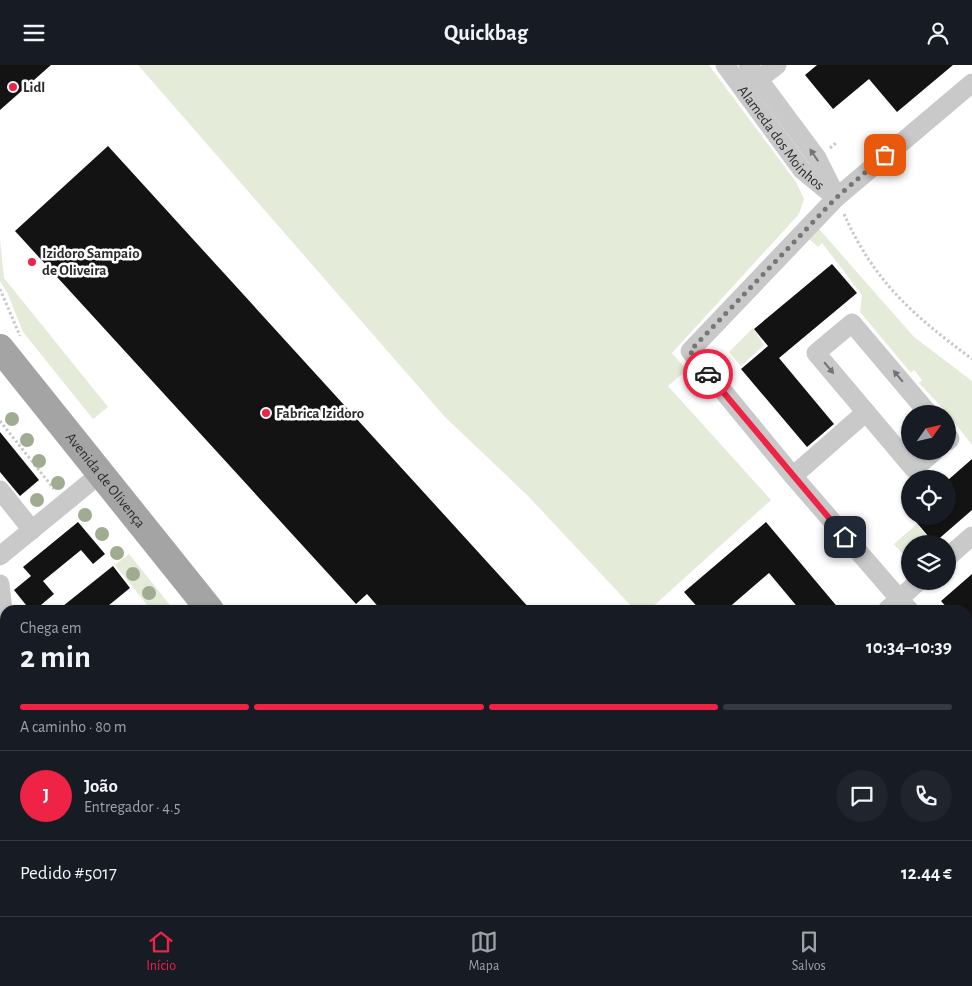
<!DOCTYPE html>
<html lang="pt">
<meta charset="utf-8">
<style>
:root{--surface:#171b24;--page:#20242c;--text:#f1f3f6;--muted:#9ea1a6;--line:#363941;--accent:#ee2345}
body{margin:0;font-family:"Alegreya Sans",sans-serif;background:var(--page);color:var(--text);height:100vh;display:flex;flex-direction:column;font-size:19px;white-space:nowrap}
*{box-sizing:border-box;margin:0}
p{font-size:16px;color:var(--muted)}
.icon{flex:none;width:28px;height:28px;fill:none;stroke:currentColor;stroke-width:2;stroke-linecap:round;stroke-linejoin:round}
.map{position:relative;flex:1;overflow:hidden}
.drawer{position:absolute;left:0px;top:540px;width:972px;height:311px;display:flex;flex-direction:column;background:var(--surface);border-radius:15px 15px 0 0;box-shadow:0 1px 4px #0004}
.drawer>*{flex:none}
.needle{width:32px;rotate:56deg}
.controls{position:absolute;left:901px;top:340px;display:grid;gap:10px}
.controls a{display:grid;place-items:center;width:55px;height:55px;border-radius:50%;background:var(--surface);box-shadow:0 1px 4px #0004;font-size:25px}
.pin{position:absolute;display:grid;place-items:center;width:42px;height:42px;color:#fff;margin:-21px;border-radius:10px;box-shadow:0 2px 8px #0006}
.courier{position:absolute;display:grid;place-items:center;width:50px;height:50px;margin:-25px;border:4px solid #ee2345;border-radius:50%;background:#fff;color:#222;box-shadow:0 1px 6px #0007}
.head em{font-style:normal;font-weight:700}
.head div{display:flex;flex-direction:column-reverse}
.head{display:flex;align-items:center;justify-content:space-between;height:85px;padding:0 20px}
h1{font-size:32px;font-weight:700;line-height:38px}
.bar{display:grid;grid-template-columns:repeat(4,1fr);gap:8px 5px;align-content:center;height:60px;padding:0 20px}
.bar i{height:6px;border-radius:4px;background:var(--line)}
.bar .current{background:var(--accent)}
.bar p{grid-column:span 4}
.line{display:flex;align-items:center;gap:12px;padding:0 20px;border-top:1px solid var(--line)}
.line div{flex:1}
.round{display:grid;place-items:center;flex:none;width:52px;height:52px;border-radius:26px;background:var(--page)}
header{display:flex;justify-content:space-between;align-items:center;height:65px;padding:0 20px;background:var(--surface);font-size:22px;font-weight:700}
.tabs{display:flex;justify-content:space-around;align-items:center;height:70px;border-top:1px solid var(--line);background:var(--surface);font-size:14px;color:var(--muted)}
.tabs a{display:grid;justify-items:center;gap:2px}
.tabs .current{color:var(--accent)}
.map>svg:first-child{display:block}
</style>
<header><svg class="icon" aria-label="menu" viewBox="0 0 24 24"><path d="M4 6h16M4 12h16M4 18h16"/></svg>Quickbag<svg class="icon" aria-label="person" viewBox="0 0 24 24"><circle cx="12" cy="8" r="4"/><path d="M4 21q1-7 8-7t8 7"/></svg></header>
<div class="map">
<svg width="972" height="851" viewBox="0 0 972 851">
<rect width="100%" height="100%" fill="#fff"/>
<!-- green -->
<path fill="#e4ebd8" d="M138,0h571l87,117 8,17 -5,15 -127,139 15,17 -19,16 103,114 -122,110h-14l-107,-114 -83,-79z
M819,164l95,108 58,44v64l-24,-31 -29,-31 3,-3 -8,-10 -3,3 -51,-61 2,-17 -40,-52 -4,4 -9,-8z
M0,174l4,39 104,129 -15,12 -70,-87 -16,-40 -7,-11z
M753,263l11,17 -23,21 -12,-14z
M917,459l12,15 -6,5h-13v10l-4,4 -12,-14z
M129,489l45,56h-23l-36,-45z
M240,846h155l4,5h-164z
M502,846h108l-5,5h-99z"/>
<!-- building -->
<path fill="#131313" d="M0,0h51l-51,45z
M817,0h136l-56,47 -28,-33 -36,30 -28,-34z
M108,81l423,464h-150l-14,-16 -11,10 -341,-373z
M832,199l25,29 -78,65 55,66 -27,23 -66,-78 27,-23 -14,-17z
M0,367l39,48 -19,16 -20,-24z
M972,394v51l-38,33 -23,-27h37v-36z
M78,457l27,32 -12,10 -12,-14 -38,31 11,13 -19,16h-5l-16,-20 17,-14 -8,-9z
M766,457l74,88h-40l-31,-37 -43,37h-26l-16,-18z
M113,501l17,22 -27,22h-45z
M972,509v54l-4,4v-22h-19l-8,-9z
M0,593l5,3v29l-5,-2z
M972,695v33l-4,-5v-24z
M972,807v44h-53l6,-5h43v-36z
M611,846h49l-5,5h-50z
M754,846h41l4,5h-51z"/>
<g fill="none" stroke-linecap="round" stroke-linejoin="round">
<!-- path -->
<path stroke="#c9c9c9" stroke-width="3" stroke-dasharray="2.5 2.5" stroke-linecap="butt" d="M830,83l7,-6
M844,149c31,69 69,101 128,145
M0,224l20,47
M0,356l54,68
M68,846l1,5
M399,846l4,5
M496,846l3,5
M218,851l6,-5"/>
<!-- minor -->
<g stroke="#c9c9c9" stroke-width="19">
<path id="s1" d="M725,0l77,105 34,28"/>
<path d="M748,0l69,93 17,34"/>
<path d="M758,15l19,-15"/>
<path d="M929,349l-77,-91 -36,30 98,116 21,-18"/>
<path d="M948,371l2,3 -2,2"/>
<path d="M793,411l73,-64"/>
<path d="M0,425l32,40"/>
<path d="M0,491l89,-73"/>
<path d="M948,492l24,-21"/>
<path d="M0,519l5,45"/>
<path d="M887,545l32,-29"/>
<path d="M909,545l-116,-134 -103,-125 146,-153 136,-115"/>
<path d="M0,579l5,2"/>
<path d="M968,614l4,5"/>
<path d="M968,751l4,4"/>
<path d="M968,782l4,-4"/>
<path d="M852,846l4,5"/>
<path d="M122,851l4,-5"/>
<path d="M703,851l6,-5"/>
<path d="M890,851l5,-5"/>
</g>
<!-- primary -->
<g stroke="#a4a4a4" stroke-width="28">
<path id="s2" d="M0,283l210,262"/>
<path d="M454,846l4,5"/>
</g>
</g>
<!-- trees -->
<g fill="#a0ac92">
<circle cx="12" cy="354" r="7"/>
<circle cx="27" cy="375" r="7"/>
<circle cx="39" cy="396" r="7"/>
<circle cx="58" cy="418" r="7"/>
<circle cx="37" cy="435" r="7"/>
<circle cx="85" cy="450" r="7"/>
<circle cx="102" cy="469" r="7"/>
<circle cx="117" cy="488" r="7"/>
<circle cx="133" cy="509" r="7"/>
<circle cx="149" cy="528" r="7"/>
</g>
<!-- one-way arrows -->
<defs><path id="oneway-solid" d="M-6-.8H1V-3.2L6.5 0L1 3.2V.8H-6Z" transform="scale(1.25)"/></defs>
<g fill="#737373">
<use href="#oneway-solid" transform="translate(814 90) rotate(-124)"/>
<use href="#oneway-solid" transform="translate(829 303) rotate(50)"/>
<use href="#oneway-solid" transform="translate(898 311) rotate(-130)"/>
</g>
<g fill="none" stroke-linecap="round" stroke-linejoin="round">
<!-- done -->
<path stroke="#767676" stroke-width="5" stroke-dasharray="0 9" d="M708,309l-18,-23 146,-153 49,-43"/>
<!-- route -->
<path stroke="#ee2345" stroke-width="6" d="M708,309l137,163"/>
</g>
<!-- markers -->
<g fill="#ee2345" stroke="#fff" stroke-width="2">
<circle cx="13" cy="22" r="5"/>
<circle cx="32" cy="197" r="5"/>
<circle cx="266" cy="348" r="5"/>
</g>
<g text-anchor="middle" stroke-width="5" stroke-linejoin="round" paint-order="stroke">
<!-- poi labels -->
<g font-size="15" font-weight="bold" fill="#2c2c2c" stroke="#fff" text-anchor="start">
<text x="23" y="27">Lidl</text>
<text x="42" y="193">Izidoro Sampaio<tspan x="42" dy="17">de Oliveira</tspan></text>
<text x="276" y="353">Fabrica Izidoro</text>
</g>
<!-- street labels -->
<g font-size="15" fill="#2c2c2c" stroke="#fff">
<text dy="5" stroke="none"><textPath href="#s1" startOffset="92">Alameda dos Moinhos</textPath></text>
<text dy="5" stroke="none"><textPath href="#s2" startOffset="169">Avenida de Olivença</textPath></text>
</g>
</g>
</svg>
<div class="controls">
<a><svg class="needle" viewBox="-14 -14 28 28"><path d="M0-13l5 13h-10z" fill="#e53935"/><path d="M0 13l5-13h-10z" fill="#9ea1a6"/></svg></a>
<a><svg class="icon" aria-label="locate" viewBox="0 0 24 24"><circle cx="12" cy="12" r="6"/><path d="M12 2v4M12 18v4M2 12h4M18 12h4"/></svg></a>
<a><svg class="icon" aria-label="layers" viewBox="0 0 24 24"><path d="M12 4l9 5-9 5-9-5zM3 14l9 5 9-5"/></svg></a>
</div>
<div class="pin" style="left:885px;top:90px;background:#ea580c"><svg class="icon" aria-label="bag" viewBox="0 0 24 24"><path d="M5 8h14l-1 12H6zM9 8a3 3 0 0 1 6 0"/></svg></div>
<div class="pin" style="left:845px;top:472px;background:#1f2937"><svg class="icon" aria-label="home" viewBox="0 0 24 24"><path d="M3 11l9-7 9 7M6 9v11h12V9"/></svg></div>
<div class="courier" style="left:708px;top:309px"><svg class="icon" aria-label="car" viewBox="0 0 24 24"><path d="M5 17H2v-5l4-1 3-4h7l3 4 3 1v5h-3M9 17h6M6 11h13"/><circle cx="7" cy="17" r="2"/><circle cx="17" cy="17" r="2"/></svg></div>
<section class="drawer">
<div class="head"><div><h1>2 min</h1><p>Chega em</p></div><em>10:34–10:39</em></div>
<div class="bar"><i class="current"></i><i class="current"></i><i class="current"></i><i></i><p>A caminho · 80 m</p></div>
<div class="line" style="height:90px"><b class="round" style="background:var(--accent);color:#fff">J</b><div><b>João</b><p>Entregador · 4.5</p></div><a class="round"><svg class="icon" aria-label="chat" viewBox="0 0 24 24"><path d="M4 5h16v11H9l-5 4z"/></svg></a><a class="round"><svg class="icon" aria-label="phone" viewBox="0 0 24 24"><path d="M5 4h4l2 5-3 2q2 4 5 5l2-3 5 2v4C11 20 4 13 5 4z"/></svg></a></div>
<div class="line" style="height:65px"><div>Pedido #5017</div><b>12.44 €</b></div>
</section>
</div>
<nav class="tabs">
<a class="current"><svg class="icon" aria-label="home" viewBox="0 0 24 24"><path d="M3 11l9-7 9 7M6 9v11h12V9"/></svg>Início</a>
<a><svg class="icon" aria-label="map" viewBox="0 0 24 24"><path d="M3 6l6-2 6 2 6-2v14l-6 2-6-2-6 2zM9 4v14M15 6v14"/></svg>Mapa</a>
<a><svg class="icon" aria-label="saved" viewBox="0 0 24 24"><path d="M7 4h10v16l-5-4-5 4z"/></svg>Salvos</a>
</nav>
